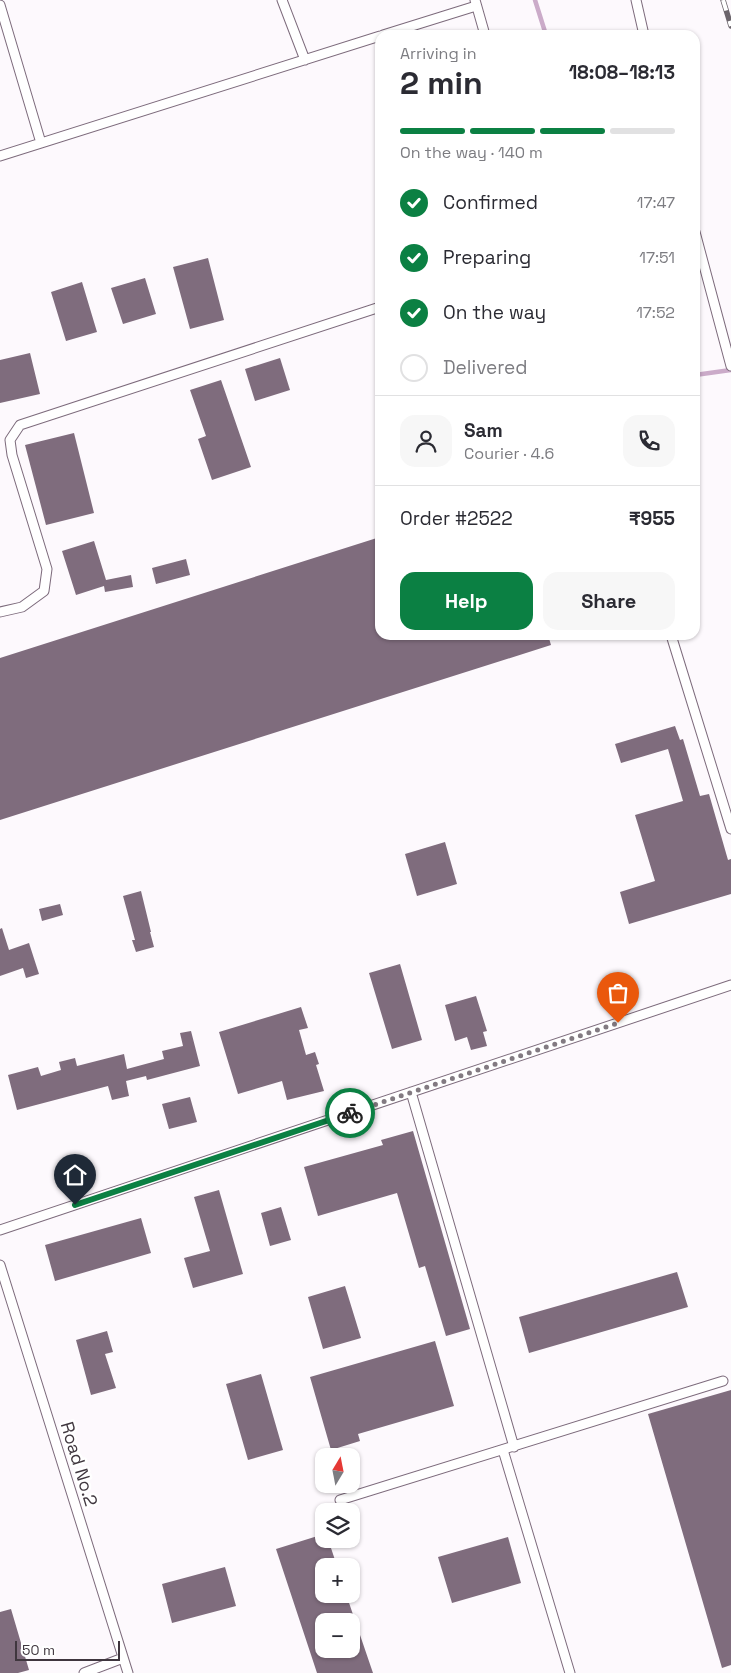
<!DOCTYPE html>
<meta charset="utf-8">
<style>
:root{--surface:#fff;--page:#f7f7f7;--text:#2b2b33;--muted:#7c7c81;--line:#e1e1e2;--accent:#0b8043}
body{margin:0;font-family:"Space Grotesk",sans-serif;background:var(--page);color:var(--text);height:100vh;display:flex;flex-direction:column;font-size:19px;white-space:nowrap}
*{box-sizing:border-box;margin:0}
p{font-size:16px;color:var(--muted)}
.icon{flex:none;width:28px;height:28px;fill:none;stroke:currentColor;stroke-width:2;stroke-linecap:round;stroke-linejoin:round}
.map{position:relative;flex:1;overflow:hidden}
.panel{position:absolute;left:375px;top:30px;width:325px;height:610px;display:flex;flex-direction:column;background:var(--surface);border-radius:15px;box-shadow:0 1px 4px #0004}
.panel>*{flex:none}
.needle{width:32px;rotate:10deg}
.controls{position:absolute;left:315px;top:1448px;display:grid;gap:10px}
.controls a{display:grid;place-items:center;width:45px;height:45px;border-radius:10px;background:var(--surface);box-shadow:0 1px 4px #0004;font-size:25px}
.scale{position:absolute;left:15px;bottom:12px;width:105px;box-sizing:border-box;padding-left:5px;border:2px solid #3f363e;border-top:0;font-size:14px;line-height:18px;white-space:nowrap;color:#3f363e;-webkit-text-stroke:4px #fff;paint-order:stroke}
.pin{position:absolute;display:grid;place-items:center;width:42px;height:42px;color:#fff;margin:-51px -21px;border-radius:50% 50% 50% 0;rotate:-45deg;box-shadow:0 0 5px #0007}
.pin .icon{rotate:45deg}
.courier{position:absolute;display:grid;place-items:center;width:50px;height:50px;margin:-25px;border:4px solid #0b8043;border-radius:50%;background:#fff;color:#222;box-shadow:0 1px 6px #0007}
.head em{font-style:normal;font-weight:700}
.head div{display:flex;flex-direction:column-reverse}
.head{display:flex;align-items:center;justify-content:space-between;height:85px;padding:0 25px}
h1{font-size:32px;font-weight:700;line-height:38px}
.bar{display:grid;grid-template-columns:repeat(4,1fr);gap:8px 5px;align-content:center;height:60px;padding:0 25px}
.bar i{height:6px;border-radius:4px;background:var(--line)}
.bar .current{background:var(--accent)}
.bar p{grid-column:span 4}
.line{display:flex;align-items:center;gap:12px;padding:0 25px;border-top:1px solid var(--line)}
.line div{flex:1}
.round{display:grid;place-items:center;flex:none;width:52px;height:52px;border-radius:15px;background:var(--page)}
ol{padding:0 25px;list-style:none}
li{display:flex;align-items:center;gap:15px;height:55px}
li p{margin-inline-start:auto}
li .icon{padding:5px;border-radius:50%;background:var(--accent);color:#fff;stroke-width:4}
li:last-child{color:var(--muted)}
li i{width:28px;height:28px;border:2px solid var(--line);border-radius:50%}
.cta{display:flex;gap:10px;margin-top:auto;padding:10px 25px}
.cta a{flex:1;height:58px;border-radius:15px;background:var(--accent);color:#fff;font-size:20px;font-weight:700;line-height:58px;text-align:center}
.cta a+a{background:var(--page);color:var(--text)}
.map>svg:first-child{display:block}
</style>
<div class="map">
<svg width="731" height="1673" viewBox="0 0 731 1673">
<rect width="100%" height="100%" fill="#fdf9fd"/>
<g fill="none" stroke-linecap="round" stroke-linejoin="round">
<!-- stream -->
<path stroke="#cbabc9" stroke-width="4.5" d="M535,0l11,35
M695,375l36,-5"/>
</g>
<!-- building -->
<path fill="#7f6c7d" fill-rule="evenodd" d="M208,258l16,62 -34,9 -17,-62z
M145,278l11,36 -33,10 -12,-36z
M82,282l15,50 -31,9 -15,-49z
M30,353l10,41 -40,9v-43z
M280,358l10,32 -35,11 -10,-32z
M221,380l30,87 -39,13 -14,-41 8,-3 -16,-46z
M74,433l20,80 -48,12 -21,-80z
M380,537v98h168l3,10 -551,175v-162z
M94,541l12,39 25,-5 2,12 -28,5 -1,-6 -28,9 -14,-44z
M186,559l4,16 -34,9 -4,-16z
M675,726l5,14 3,-1 17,57 9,-2 19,66 3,-1v35l-102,30 -9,-32 35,-11 -20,-66 48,-14 -15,-52 -47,14 -6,-19z
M445,842l12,42 -40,12 -12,-42z
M141,891l10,41h-1l4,15 -18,5 -4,-12h3l-12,-44z
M60,904l3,11 -21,6 -3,-12z
M2,928l7,22 20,-7 10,31 -13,4 -3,-10 -23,8v-47z
M400,964l22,76 -30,9 -23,-76z
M476,996l11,35 -4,1 4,14 -16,4 -4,-13 -12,4 -10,-36z
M301,1007l7,21 -9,2 7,25 9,-3 4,12 -3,1 8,26 -37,9 -5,-19 -44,13 -19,-62z
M191,1031l9,35 -53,14 -1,-4 -20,5 3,15 -17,4 -4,-14 -91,24 -9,-35 30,-8 3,9 20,-6 -2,-8 16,-4 2,8 47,-12 3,15 37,-10 -2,-8 21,-5 -3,-13z
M190,1097l7,25 -28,7 -7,-25z
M413,1131l57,198 -24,7 -21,-70 -6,2 -22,-75 -79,23 -14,-49 79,-22 -2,-5z
M219,1190l24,84 -50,14 -9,-30 26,-7 -16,-54z
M281,1207l10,33 -21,6 -9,-33z
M141,1218l10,35 -96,28 -10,-36z
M677,1272l11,35 -159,46 -10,-36z
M345,1286l16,52 -38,11 -15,-52z
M107,1331l6,21 -8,2 11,34 -25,7 -15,-55z
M435,1341l19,65 -96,28 2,7 -29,9 -21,-73z
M261,1374l22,76 -35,10 -22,-76z
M731,1390v275l-9,3 -74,-254z
M324,1534v5h4l9,27h-13v28h22l27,79h-56l-41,-124zM324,1621h27v28h-27z
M508,1537l13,46 -69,20 -14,-46z
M225,1567l11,39 -64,17 -10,-39z
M11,1609l18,61 -11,3h-18v-61z"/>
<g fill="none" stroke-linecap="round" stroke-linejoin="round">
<defs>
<path id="lane" d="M282,0l23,60
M475,0l10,35
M636,0l8,35
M0,5l41,138
M383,35l93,-29
M0,156l380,-120
M695,232l36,134
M0,612l22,-5 22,-16 3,-22 -35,-114 -2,-15 10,-15 360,-118
M671,635l60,194
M411,1092l103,355
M0,1230l731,-245
M0,1265l128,408
M503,1450l67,223
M340,1500l383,-119
M84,1673l39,-15"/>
</defs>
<!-- lane casing -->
<use href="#lane" stroke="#7d6b7c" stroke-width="11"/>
<!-- lane -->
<use href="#lane" stroke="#fff" stroke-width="9"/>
<defs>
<path id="rail" d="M723,0l8,26"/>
</defs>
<!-- rail casing -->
<use href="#rail" stroke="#6b646b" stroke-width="5.5"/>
<!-- rail -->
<use href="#rail" stroke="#fff" stroke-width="4" stroke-dasharray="11" stroke-linecap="butt"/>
</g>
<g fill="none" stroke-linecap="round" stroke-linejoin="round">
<!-- done -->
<path stroke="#827a81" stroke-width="5" stroke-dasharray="0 9" d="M350,1113l268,-90"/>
<!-- route -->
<path stroke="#0b8043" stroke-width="6" d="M75,1205l275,-92"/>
</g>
<g text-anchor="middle" stroke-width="5" stroke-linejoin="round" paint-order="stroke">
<!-- street labels -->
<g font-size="18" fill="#3f363e" stroke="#fff">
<text transform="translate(79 1464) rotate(73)" y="6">Road No.2</text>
</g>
</g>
</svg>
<div class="controls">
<a><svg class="needle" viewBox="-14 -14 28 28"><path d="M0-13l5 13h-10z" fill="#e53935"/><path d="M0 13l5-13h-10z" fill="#7c7c81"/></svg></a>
<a><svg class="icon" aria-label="layers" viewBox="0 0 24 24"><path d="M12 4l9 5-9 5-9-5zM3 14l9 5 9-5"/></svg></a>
<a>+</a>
<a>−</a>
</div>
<div class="scale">50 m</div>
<div class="pin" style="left:618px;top:1023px;background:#ea580c"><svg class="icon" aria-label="bag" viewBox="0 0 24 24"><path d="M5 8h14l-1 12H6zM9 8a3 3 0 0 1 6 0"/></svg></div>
<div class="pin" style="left:75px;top:1205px;background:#1f2937"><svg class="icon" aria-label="home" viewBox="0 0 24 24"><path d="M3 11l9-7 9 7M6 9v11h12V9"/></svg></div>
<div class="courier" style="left:350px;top:1113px"><svg class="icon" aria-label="bike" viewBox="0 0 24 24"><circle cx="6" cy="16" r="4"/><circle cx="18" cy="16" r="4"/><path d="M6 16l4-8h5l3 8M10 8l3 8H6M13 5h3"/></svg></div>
<section class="panel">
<div class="head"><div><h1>2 min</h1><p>Arriving in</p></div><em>18:08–18:13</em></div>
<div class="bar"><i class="current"></i><i class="current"></i><i class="current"></i><i></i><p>On the way · 140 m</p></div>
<ol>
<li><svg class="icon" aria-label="check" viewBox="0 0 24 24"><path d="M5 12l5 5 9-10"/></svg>Confirmed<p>17:47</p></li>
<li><svg class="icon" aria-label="check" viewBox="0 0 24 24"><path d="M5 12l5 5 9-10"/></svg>Preparing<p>17:51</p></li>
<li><svg class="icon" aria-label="check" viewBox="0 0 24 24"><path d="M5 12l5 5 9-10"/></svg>On the way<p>17:52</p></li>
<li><i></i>Delivered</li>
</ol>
<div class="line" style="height:90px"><a class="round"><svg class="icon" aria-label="person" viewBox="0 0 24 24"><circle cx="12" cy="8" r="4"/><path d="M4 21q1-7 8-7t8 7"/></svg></a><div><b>Sam</b><p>Courier · 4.6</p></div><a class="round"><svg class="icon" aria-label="phone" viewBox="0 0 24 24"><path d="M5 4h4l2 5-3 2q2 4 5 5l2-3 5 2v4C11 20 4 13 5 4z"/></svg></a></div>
<div class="line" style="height:65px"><div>Order #2522</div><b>₹955</b></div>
<div class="cta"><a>Help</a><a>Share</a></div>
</section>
</div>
